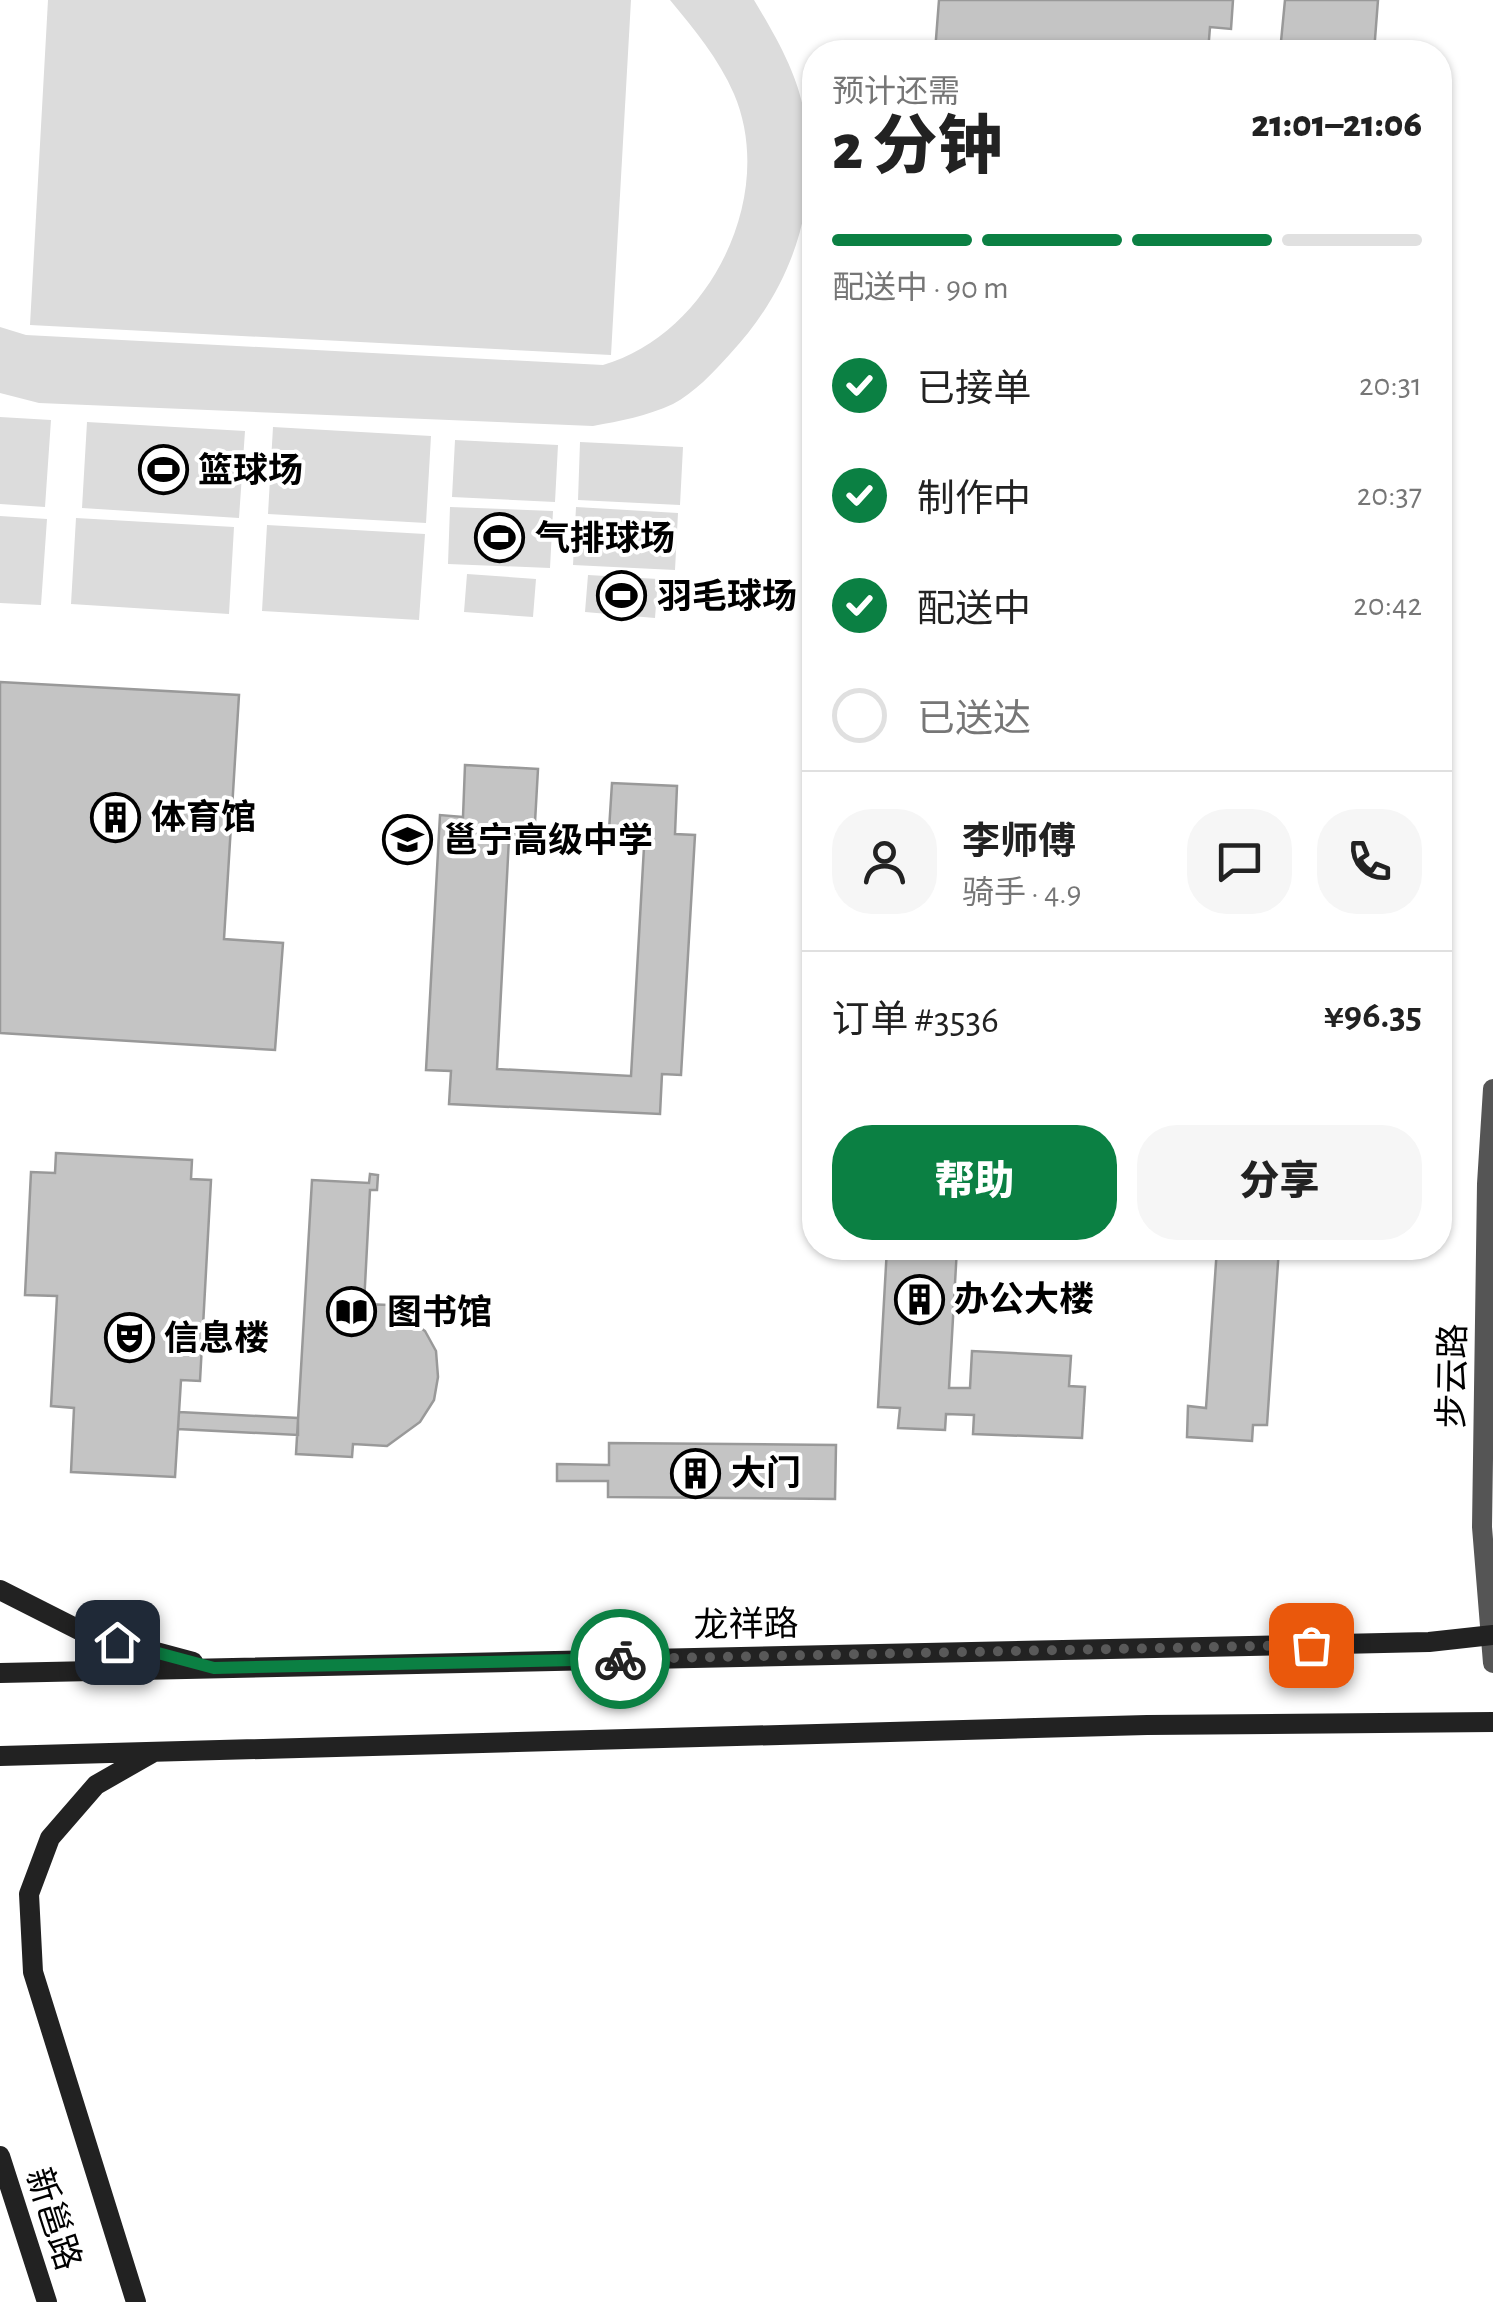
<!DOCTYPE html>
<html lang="zh">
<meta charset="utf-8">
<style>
:root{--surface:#fff;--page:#f6f6f6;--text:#222;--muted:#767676;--line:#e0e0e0;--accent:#0b8043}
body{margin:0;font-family:"Alegreya Sans","Noto Sans SC",sans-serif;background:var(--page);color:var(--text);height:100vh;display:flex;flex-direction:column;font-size:38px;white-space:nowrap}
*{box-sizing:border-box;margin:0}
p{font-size:32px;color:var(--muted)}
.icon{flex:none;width:55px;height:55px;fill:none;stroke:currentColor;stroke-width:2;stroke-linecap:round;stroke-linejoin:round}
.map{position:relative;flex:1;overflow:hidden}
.panel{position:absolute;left:802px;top:40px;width:650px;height:1220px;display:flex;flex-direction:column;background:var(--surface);border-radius:40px;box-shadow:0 2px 8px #0004}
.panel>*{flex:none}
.pin{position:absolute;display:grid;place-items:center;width:85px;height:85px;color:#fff;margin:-42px;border-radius:20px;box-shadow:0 5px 15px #0006}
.courier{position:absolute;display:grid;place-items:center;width:100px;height:100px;margin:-50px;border:8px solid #0b8043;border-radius:50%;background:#fff;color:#222;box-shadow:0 2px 12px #0007}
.head em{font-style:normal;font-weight:800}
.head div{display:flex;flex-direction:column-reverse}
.head{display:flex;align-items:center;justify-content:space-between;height:170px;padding:0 30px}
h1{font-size:65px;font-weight:800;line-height:75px}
.bar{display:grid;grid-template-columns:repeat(4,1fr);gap:15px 10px;align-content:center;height:120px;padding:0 30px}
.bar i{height:12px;border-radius:8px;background:var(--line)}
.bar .selected{background:var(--accent)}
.bar p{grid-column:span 4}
.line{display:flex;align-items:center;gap:25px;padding:0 30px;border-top:2px solid var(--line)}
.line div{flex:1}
.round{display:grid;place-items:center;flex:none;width:105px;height:105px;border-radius:40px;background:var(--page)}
ol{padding:0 30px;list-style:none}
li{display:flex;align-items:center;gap:30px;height:110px}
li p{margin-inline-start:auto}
li .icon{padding:10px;border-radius:50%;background:var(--accent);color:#fff;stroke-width:4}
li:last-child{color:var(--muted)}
li i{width:55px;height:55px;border:5px solid var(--line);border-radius:50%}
.button{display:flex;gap:20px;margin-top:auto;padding:20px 30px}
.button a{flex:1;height:115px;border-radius:40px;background:var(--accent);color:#fff;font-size:40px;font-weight:800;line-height:115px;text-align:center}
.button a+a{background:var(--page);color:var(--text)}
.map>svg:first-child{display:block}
</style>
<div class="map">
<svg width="1493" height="2302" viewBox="0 0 1493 2302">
<rect width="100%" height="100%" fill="#fff"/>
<!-- green -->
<path fill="#dcdcdc" d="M48,0h583l-20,355 -581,-30z
M670,0h84c22,37 44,74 51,117 16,89 -15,173 -75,237 -16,18 -36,39 -57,50 -26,12 -53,17 -80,22l-554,-23 -39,-10v-66l26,8 577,30c105,-30 175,-168 131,-271 -15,-35 -40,-65 -64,-94z
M0,417l51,3 -6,87 -45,-3z
M87,422l158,9 -6,87 -157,-10z
M273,427l158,9 -5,87 -158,-9z
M455,440l103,5 -3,57 -103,-5z
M580,442l103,5 -3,58 -102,-5z
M450,507l103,4 -3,57 -102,-4z
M576,507l102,6 -3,57 -102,-5z
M0,516l47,3 -6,86 -41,-2z
M76,518l158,9 -5,87 -158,-10z
M267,525l158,9 -6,86 -157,-9z
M467,574l69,5 -3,38 -69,-5z
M588,575l70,4 -3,39 -70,-6z"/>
<!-- building -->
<path fill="#c4c4c4" stroke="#999" stroke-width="2.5" d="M939,0h294l-2,29 -21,-2 -2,25h-273z
M1285,0h93l-4,52h-94z
M0,682l239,13 -15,244 59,4 -8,107 -275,-17z
M465,765l73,4 -4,71 -25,-2 -12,231 134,7 13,-229 -36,-1 4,-63 65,3 -2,48 20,1 -14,240 -19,-1 -2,40 -211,-10 2,-33 -25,-1 14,-255 23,2z
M56,1153l136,7 -1,19 20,1 -11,201 -19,-1 -6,97 -104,-5 3,-64 -23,-2 6,-110 -32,-1 6,-123 24,1z
M370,1174l8,1 -1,15h-7l-6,114 25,1 36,26 11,20 2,26 -4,23 -14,22 -33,24 -34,-2 -1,13 -56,-3 16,-274 57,3z
M887,1248h70l-8,140h21l2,-37 99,5 -2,30 16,1 -3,51 -109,-4 1,-19 -28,-1 -1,16 -47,-2 2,-20 -22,-1z
M1217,1248h62l-12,177h-14l-1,16 -65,-4 1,-31 18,2z
M179,1412l119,6v17l-120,-6z
M609,1443l227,2 -1,54 -227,-2v-16h-51v-17l52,1z"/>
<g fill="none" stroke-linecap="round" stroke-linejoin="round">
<!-- tertiary -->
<path stroke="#555" stroke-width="20" d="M1493,1089l-6,95 -5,343 11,136"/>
<!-- secondary -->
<path stroke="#222" stroke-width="20" d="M0,1590l85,43 108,29
M0,1673l1429,-31 64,-7
M0,1756l1147,-31 346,-3
M0,2156l47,146
M136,2302l-103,-330 -4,-78 21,-56 46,-53 56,-32"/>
</g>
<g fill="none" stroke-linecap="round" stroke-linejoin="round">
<!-- done -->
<path stroke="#595959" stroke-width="10" stroke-dasharray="0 18" d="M620,1659l691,-14"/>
<!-- route -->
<path stroke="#0b8043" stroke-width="12" d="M117,1642l97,26 406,-9"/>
</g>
<!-- icons -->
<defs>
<symbol id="stadium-ring" viewBox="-11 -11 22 22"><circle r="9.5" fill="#fff" stroke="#000" stroke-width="1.5"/><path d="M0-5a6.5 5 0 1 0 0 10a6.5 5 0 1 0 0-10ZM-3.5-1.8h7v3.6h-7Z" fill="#000"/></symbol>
<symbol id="building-ring" viewBox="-11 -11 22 22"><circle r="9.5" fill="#fff" stroke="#000" stroke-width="1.5"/><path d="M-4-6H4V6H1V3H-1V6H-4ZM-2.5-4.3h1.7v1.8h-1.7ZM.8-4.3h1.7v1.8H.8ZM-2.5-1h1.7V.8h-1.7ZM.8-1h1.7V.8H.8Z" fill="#000"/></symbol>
<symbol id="school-ring" viewBox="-11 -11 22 22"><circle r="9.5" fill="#fff" stroke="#000" stroke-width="1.5"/><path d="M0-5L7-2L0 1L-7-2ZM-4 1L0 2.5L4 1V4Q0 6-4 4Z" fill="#000"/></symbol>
<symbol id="library-ring" viewBox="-11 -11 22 22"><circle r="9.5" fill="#fff" stroke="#000" stroke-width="1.5"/><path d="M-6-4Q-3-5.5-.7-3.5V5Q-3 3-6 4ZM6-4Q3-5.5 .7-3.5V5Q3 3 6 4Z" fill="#000"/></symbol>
<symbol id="theatre-ring" viewBox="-11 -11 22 22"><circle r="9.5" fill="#fff" stroke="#000" stroke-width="1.5"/><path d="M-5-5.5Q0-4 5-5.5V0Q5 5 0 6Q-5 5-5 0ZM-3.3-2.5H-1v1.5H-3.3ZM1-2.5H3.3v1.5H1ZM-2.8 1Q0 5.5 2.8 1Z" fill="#000"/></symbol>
</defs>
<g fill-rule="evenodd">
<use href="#stadium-ring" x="136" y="442" width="55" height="55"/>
<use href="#stadium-ring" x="472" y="510" width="55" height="55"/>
<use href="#stadium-ring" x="594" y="568" width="55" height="55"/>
<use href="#building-ring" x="88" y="790" width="55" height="55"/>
<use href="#school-ring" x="380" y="812" width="55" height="55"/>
<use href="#building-ring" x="892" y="1272" width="55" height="55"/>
<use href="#library-ring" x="324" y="1284" width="55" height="55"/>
<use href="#theatre-ring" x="102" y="1310" width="55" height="55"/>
<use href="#building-ring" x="668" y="1446" width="55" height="55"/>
</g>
<g text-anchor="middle" stroke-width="8" stroke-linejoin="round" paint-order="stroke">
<!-- poi labels -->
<g font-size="35" font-weight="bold" fill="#000" stroke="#fff" text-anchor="start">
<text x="198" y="482">篮球场</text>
<text x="535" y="550">气排球场</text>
<text x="657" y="608">羽毛球场</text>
<text x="151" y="829">体育馆</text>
<text x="443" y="852">邕宁高级中学</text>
<text x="954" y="1311">办公大楼</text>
<text x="387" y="1324">图书馆</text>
<text x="164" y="1350">信息楼</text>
<text x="731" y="1485">大门</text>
</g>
<!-- street labels -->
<g font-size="35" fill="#000" stroke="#fff">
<text transform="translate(1452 1376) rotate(-89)" y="12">步云路</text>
<text transform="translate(746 1624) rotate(-1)" y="12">龙祥路</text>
<text transform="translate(54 2219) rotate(72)" y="12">新邕路</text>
</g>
</g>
</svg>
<div class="pin" style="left:1311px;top:1645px;background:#ea580c"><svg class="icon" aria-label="bag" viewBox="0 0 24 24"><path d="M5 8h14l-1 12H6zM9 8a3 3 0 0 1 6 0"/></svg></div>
<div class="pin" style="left:117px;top:1642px;background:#1f2937"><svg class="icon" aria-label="home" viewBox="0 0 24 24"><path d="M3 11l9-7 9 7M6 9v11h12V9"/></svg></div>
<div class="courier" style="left:620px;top:1659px"><svg class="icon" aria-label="bike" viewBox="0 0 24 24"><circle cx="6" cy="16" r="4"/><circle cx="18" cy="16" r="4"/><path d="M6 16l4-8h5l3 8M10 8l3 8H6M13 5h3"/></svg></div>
<section class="panel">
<div class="head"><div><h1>2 分钟</h1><p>预计还需</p></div><em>21:01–21:06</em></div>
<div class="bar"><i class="selected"></i><i class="selected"></i><i class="selected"></i><i></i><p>配送中 · 90 m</p></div>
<ol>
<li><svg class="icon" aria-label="check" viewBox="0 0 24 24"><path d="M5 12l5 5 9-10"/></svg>已接单<p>20:31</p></li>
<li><svg class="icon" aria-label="check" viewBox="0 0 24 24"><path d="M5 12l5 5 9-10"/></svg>制作中<p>20:37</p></li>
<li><svg class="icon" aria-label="check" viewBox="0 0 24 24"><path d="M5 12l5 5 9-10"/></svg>配送中<p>20:42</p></li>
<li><i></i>已送达</li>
</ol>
<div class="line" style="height:180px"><a class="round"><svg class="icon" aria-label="person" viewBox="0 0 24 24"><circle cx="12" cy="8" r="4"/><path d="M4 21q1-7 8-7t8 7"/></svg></a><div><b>李师傅</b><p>骑手 · 4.9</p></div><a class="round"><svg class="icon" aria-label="chat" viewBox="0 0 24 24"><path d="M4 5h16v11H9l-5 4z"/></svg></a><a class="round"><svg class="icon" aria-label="phone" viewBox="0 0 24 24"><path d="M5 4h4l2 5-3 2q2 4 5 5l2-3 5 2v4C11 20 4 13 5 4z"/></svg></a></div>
<div class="line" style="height:130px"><div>订单 #3536</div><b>¥96.35</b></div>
<div class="button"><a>帮助</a><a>分享</a></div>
</section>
</div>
